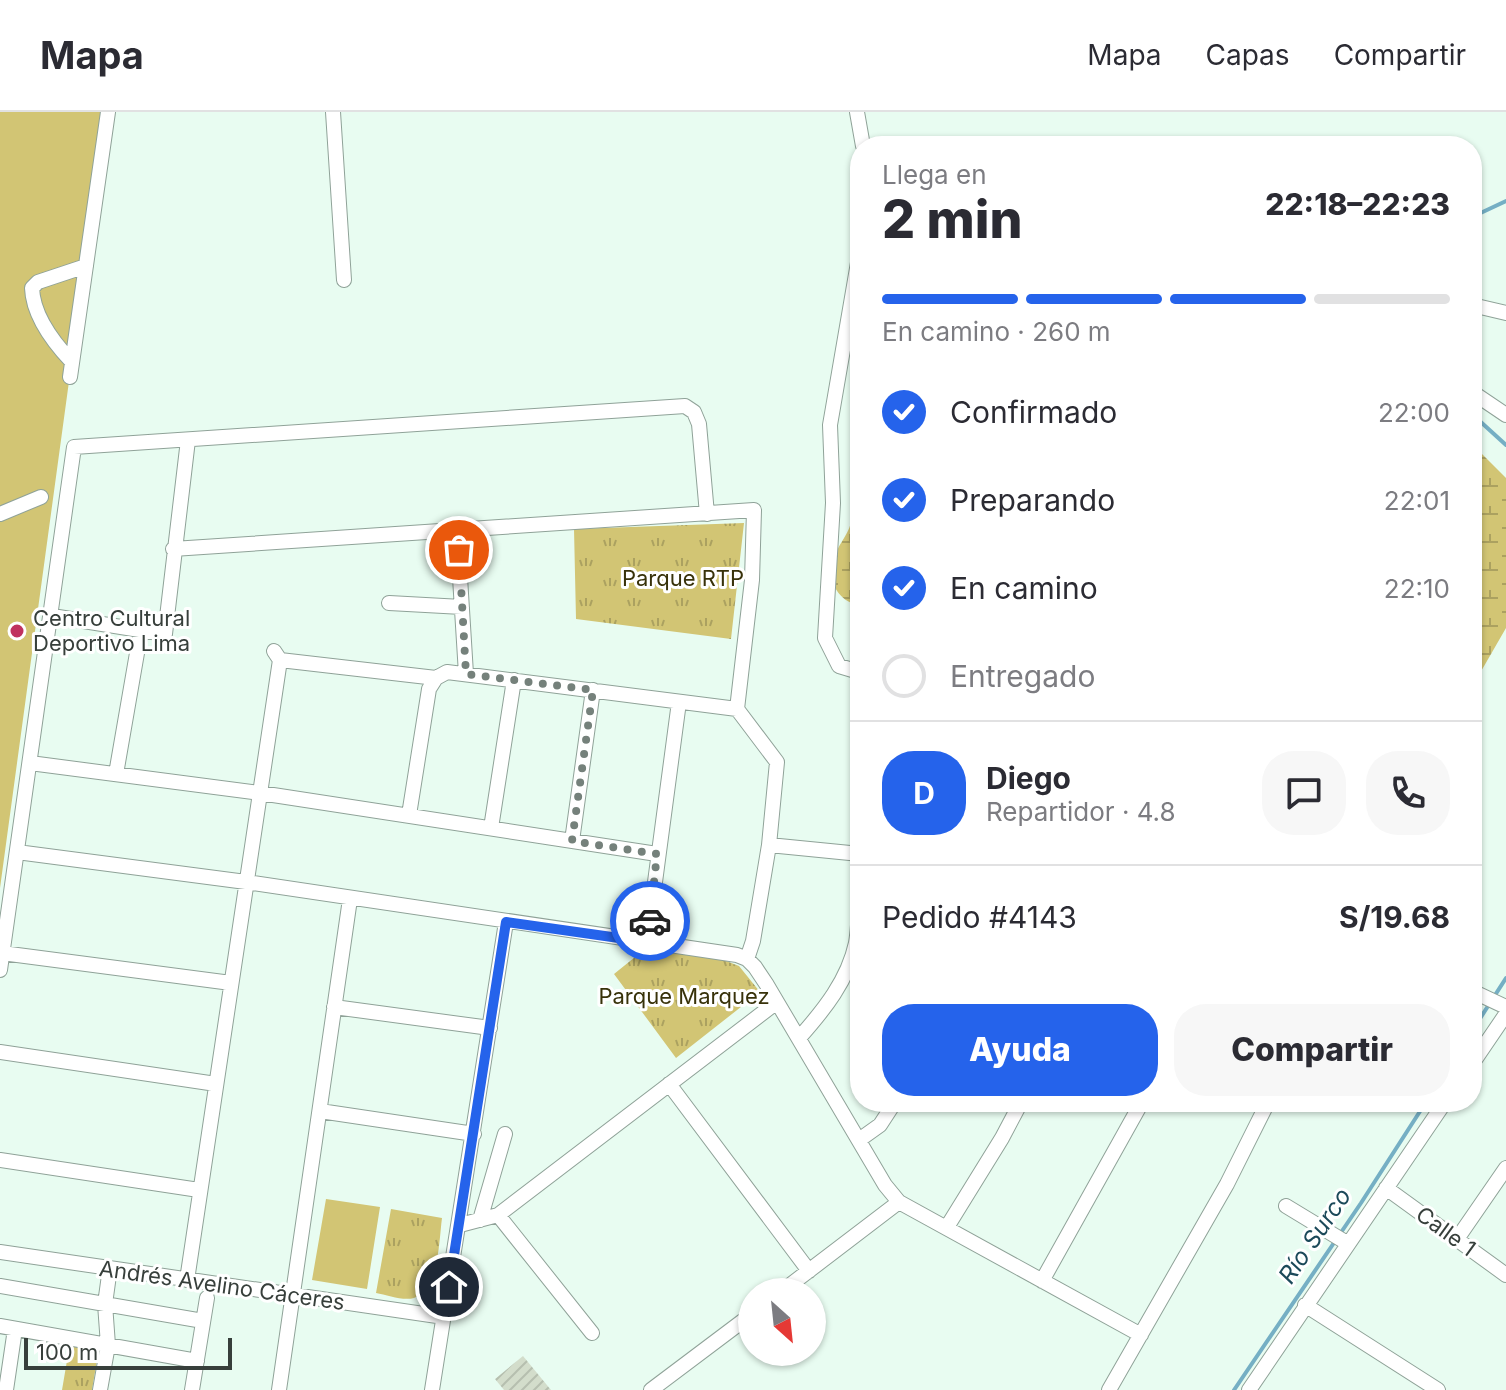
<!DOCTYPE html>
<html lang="es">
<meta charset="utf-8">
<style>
:root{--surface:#fff;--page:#f7f7f7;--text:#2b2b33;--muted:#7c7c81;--line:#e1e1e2;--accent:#2563eb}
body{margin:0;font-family:Inter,sans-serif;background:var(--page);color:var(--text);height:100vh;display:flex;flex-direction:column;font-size:30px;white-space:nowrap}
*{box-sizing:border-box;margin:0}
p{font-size:26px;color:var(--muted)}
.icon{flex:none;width:44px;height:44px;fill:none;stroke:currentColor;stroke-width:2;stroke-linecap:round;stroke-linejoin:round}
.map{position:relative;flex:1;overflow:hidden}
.side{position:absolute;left:850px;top:24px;width:632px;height:976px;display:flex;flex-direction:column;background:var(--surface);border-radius:32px;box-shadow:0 2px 6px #0004}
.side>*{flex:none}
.needle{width:52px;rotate:153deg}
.fabs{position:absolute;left:738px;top:1166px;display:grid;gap:16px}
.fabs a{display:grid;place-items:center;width:88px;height:88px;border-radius:50%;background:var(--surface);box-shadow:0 2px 6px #0004;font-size:40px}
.scale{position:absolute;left:24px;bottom:20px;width:208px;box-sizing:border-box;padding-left:8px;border:4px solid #373f3b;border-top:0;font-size:22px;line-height:28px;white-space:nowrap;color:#373f3b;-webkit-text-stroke:6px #fff;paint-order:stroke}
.pin{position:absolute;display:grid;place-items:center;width:68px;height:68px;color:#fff;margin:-34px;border:4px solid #fff;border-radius:50%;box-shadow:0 2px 8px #0007}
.courier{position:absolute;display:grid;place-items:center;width:80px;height:80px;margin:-40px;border:6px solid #2563eb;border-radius:50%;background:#fff;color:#222;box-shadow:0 2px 10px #0007}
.summary em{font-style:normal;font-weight:800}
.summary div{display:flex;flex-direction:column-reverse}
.summary{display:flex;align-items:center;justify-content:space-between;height:136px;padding:0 32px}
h1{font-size:52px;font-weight:800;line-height:60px}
.bar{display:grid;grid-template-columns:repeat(4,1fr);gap:12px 8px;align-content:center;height:96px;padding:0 32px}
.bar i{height:10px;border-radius:6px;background:var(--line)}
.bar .active{background:var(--accent)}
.bar p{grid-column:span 4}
.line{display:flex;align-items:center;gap:20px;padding:0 32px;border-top:2px solid var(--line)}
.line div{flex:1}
.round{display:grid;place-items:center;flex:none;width:84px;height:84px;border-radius:32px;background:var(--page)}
ol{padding:0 32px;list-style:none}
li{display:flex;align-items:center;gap:24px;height:88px}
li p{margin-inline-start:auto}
li .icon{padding:8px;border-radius:50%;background:var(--accent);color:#fff;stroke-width:4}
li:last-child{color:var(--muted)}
li i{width:44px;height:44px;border:4px solid var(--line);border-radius:50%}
.primary-button{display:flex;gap:16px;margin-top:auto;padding:16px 32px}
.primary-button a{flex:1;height:92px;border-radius:32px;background:var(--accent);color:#fff;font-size:32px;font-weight:800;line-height:92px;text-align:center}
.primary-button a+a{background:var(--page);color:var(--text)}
header{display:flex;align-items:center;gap:48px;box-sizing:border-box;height:112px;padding:0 40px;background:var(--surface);border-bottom:2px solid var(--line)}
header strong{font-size:38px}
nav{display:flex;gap:44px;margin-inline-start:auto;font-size:28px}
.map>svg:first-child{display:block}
</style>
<header>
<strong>Mapa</strong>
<nav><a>Mapa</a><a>Capas</a><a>Compartir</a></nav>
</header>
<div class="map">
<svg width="1506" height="1278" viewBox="0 0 1506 1278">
<defs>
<pattern id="grass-tufts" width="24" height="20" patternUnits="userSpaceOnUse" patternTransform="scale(2)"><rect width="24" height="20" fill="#d2c574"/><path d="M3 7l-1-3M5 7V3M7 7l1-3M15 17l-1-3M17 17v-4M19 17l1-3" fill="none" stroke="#aba160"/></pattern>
<pattern id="wetland-marsh" width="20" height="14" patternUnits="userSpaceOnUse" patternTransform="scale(2)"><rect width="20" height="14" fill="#d2c574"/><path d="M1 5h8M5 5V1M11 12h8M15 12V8" fill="none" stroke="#aba160"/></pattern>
<pattern id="building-hatch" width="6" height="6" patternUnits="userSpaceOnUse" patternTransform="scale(2)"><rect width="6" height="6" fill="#d3ddcb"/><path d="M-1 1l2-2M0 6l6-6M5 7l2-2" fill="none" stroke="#b6bfaf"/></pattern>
</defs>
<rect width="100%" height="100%" fill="#e8fcf1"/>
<!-- grass -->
<path fill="url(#grass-tufts)" d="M744,411l-13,116 -155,-20 -2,-90z
M645,837l76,10 18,7 21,26 -84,66 -62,-84z
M391,1097l51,9c-3,22 -3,72 -28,80 -11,3 -27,-3 -38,-5z
M70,1231l29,5 -7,42h-30z"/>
<!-- wetland -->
<path fill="url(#wetland-marsh)" d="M1472,332l34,34v150l-34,59z
M860,383v111c-25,-6 -33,-27 -25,-50 5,-16 18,-25 16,-42l8,-8z"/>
<!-- pitch -->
<path fill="#d2c574" d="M0,0h110l-40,262 -70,514z
M326,1087l54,8 -13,82 -55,-9z"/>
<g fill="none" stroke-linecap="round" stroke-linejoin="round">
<!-- stream -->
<path stroke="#75afc4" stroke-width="4" d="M1472,105l34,-16
M1472,302l34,31
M1472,919l34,-53
M1234,1278l127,-187 65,-101"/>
</g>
<!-- building -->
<path fill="url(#building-hatch)" d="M523,1244l28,34h-47l-9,-11z"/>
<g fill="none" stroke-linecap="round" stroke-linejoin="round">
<defs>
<path id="minor" d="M333,0l11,168
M857,0l6,34
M1472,193l34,8
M72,250c-18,-19 -39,-46 -40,-74l6,-6 48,-16
M70,265l38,-265
M1472,280l34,23
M0,402l41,-17
M457,417l9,145
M173,437l581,-39 -2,70 -15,129 40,53 -8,83 -16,96 -6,18
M389,491l73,4
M52,504l113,18 23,-194
M280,548l156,18
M859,560l-20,-6 -14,-28 8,-135 -3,-78 30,-174
M30,651l230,30 397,61
M116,662l25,-144
M409,703l20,-126 7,-11 11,-6 290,37
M491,716l23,-148
M572,729l21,-151
M769,733l91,9
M17,740l229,30 491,73 10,4 8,8 12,18 118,200 14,17 242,133
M647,830l32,-240
M2,841l229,30
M0,858l74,-523 611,-41 9,6 5,12 8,90
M1472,879l34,16
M334,895l156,21
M799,926c25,-28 49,-58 57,-95 3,-18 3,-38 4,-57
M0,940l216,32
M1472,952l34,-50
M669,972l140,187
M320,999l154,23
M859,1028l21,-15 15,-23
M0,1048l199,30
M1386,1076l120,87
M1286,1094l61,37
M498,1103l94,118
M480,1108l25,-86
M460,1113l38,-10 279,-213
M947,1115l55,-89 19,-36
M1457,1127l49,-71
M0,1140l444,65
M187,1168l93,-620 -6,-9
M1042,1169l100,-179
M0,1174l203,35
M781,1180l118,-90
M1305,1193l133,85
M0,1214l197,35
M6,1278l9,-61
M100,1278l8,-45 -3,-41 5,-36
M192,1278l15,-92
M279,1278l71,-491
M432,1278l74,-468
M651,1278l101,-76
M1109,1278l118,-206 41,-82
M1249,1278l196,-288"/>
</defs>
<!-- minor casing -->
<use href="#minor" stroke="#8fa298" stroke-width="16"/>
<!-- minor -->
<use href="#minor" stroke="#fff" stroke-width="14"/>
</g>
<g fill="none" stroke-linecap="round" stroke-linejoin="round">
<!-- done -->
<path stroke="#75817b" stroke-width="8" stroke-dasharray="0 14.4" d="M459,438l7,124 127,16 -21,151 85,13 -7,67"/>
<!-- route -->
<path stroke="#2563eb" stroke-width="10" d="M449,1175l57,-365 141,20 3,-21"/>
</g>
<!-- markers -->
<circle fill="#c0325f" stroke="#fff" stroke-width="3" cx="17" cy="519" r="8"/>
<g text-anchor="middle" stroke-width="6" stroke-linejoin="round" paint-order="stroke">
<!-- park labels -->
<g font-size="22" fill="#38320a" stroke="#fff">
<text x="683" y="474">Parque RTP</text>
<text x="684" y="892">Parque Marquez</text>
</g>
<!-- poi labels -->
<g font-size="22" fill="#373f3b" stroke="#fff" text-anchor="start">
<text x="33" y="514">Centro Cultural<tspan x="33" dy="25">Deportivo Lima</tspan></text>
</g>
<!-- street labels -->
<g font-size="22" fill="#373f3b" stroke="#fff">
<text transform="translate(1446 1119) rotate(36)" y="8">Calle 1</text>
<text transform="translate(222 1173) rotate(8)" y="8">Andrés Avelino Cáceres</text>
</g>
<!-- water labels -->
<g font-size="24" font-style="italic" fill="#1b4959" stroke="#fff">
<text transform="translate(1315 1124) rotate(-56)" y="8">Río Surco</text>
</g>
</g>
</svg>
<div class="fabs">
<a><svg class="needle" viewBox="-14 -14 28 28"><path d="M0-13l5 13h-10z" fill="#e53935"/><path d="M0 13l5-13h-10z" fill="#7c7c81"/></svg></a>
</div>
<div class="scale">100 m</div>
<div class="pin" style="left:459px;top:438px;background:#ea580c"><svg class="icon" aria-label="bag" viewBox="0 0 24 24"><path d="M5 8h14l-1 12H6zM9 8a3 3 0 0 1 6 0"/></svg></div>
<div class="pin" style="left:449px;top:1175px;background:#1f2937"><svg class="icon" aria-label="home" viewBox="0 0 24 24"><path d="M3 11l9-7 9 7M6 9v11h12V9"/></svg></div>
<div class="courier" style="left:650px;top:809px"><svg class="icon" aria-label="car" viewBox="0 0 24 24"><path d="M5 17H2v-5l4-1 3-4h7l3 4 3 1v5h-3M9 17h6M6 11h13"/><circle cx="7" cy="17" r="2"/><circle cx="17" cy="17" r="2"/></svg></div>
<section class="side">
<div class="summary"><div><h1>2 min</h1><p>Llega en</p></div><em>22:18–22:23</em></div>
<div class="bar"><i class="active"></i><i class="active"></i><i class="active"></i><i></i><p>En camino · 260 m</p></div>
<ol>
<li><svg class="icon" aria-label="check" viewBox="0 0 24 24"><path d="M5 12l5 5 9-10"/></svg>Confirmado<p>22:00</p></li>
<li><svg class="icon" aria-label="check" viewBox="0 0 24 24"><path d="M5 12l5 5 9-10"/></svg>Preparando<p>22:01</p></li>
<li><svg class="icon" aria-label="check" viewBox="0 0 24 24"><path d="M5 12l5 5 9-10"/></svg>En camino<p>22:10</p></li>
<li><i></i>Entregado</li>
</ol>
<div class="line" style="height:144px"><b class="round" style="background:var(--accent);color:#fff">D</b><div><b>Diego</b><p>Repartidor · 4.8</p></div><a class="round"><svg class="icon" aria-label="chat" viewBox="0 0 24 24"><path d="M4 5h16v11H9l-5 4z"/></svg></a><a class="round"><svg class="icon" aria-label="phone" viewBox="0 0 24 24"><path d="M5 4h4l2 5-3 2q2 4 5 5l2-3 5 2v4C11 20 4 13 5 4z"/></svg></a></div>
<div class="line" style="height:104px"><div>Pedido #4143</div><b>S/19.68</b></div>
<div class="primary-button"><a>Ayuda</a><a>Compartir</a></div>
</section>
</div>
